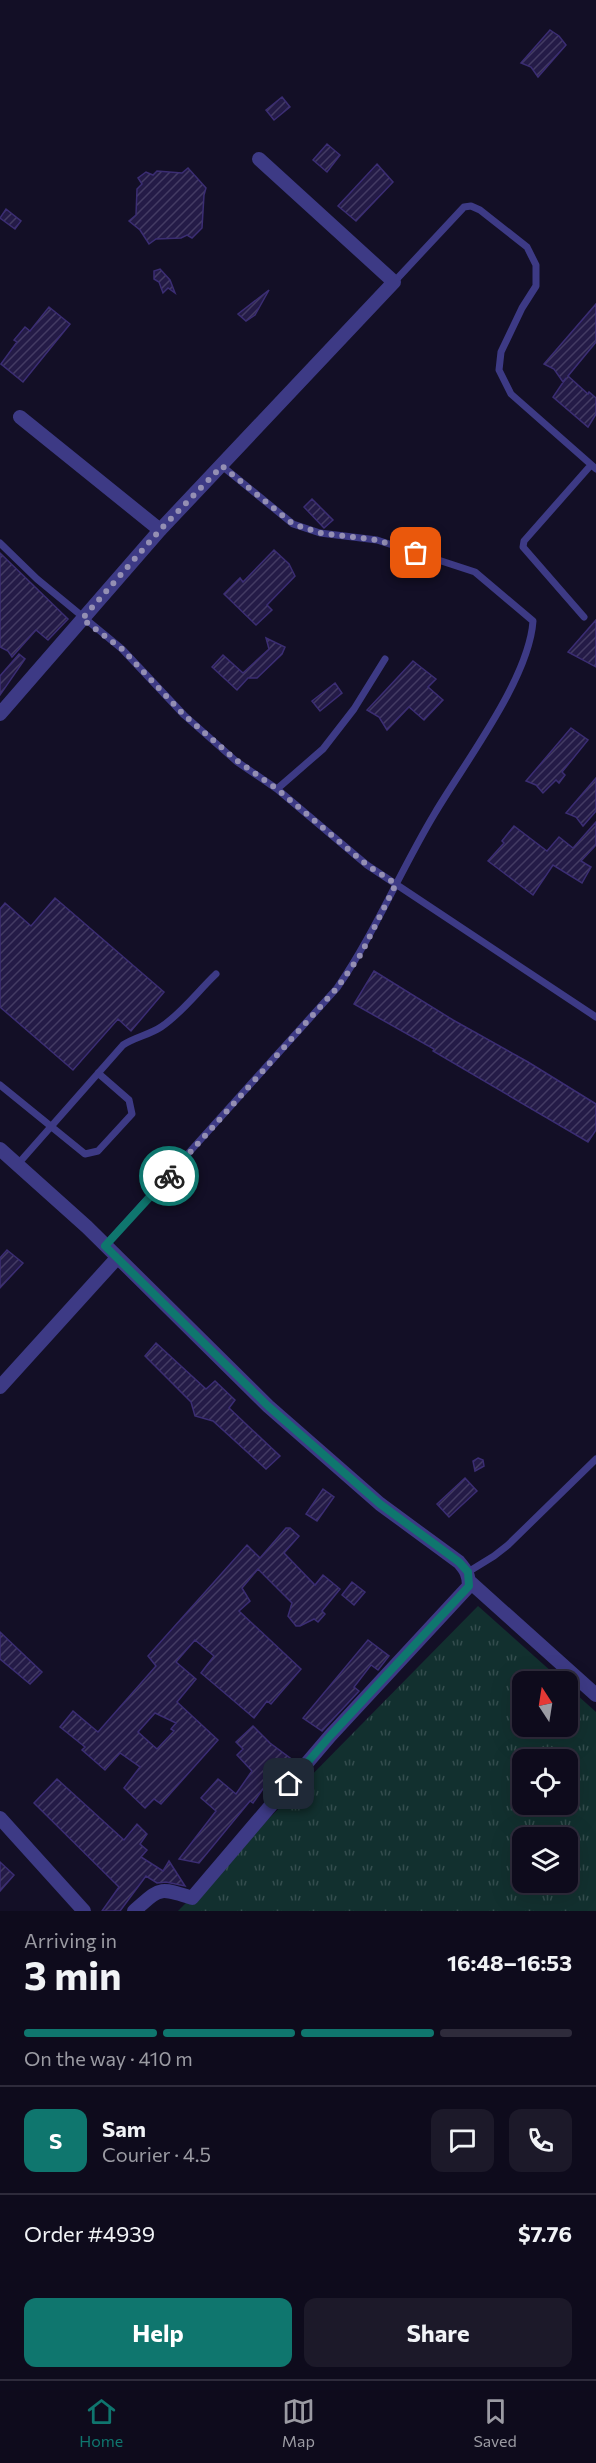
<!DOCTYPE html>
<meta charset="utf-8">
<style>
:root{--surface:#0e0b1c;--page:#1c1929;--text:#f1f3f6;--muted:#9b9ba3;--line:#2e2b3b;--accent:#0f766e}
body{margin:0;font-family:Commissioner,sans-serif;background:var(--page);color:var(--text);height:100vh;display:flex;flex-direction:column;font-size:22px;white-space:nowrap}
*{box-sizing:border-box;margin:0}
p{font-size:20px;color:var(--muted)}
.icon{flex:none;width:33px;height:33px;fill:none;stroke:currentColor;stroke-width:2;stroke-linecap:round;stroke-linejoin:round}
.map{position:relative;height:1911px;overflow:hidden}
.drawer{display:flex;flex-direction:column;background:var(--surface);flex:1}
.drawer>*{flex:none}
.needle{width:39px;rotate:348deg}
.controls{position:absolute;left:512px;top:1671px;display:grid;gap:12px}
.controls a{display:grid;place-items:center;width:66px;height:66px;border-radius:12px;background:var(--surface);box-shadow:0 6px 24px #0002,0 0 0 2px var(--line);font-size:30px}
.pin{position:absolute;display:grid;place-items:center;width:51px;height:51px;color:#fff;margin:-26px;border-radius:12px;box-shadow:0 3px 9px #0006}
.courier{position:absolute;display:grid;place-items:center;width:60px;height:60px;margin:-30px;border:4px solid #0f766e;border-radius:50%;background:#fff;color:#222;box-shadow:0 2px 8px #0007}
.overview em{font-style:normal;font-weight:700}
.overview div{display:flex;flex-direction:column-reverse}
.overview{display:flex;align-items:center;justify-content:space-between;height:102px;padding:0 24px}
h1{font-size:39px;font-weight:700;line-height:45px}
.bar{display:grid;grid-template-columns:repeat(4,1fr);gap:9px 6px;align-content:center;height:72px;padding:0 24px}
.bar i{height:8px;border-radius:4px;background:var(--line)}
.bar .active{background:var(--accent)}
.bar p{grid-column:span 4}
.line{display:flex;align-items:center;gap:15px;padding:0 24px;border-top:2px solid var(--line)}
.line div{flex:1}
.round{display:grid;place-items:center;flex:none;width:63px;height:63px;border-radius:12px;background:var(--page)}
.action{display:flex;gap:12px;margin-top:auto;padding:12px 24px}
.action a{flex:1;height:69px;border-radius:12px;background:var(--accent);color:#fff;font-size:24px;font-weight:700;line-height:69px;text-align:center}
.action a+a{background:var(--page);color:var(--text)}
.tab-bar{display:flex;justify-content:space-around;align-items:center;height:84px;border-top:2px solid var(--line);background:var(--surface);font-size:16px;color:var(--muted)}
.tab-bar a{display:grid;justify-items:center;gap:3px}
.tab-bar .active{color:var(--accent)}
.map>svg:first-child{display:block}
</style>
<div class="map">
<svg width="596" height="1911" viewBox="0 0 596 1911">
<defs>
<pattern id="grass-tufts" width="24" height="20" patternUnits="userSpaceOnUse" patternTransform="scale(1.5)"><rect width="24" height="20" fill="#12302f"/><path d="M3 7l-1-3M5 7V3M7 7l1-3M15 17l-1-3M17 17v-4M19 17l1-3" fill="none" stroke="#344d4e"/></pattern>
<pattern id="building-hatch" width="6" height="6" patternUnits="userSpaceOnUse" patternTransform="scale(1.5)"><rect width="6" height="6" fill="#241b47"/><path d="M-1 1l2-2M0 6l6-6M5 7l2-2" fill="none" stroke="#433b63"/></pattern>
</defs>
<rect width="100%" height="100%" fill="#130f26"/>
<!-- grass -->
<path fill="url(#grass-tufts)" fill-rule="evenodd" d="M478,1606l84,75 -40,1v44h45v-40l29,26v199h-418zM522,1760h45v44h-45zM522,1838h45v44h-45z"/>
<!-- building -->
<path fill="url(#building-hatch)" stroke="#3b2d73" stroke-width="1.5" fill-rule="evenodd" d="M550,30l9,6 7,9 -28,32 -7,-10 -10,-4z
M282,97l8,10 -16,13 -8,-10z
M327,144l13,11 -13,17 -14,-12z
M377,164l16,18 -37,39 -18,-15z
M188,168l18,20 -2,7 -2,33 -10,10 -5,-3 -6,3 -25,1 -7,5 -9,-14 -11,-9 7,-6 1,-26 5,-5 -4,-6 8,-6 7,3 4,-4 25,2z
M6,209l15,12 -6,8 -15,-11z
M160,269l10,11 5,13 -7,-5 -5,5 -4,-11 -5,-3v-8z
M269,290l-14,25 -9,6 -8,-7z
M596,304v38l-28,34 20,18 1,-2 7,6v16l-8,13 -35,-30 13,-19 -3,4 -9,-13 -10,-5z
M49,307l21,17 -47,58 -22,-18 16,-22 -3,-2 11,-13 5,4z
M312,499l21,21 -9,8 -20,-21z
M274,550l15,14 6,12 -28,29 5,5 -16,15 -32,-31 16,-16 3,4z
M0,553l68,66 -20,21 -12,-10 -24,27 -4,-6 -8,-4z
M596,620v47l-28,-15z
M266,638l19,9 -3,7 -25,24h-9l-11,12 -25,-23 11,-12 20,18 26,-24z
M19,654l6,5 -25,36v-19z
M413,661l23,18 -8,8 15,13 -19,20 -15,-13 -22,23 -8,-13 -12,-7z
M335,683l7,10 -22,18 -8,-10z
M571,728l17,12 -26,32 3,3 -6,8 -3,-3 -13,13 -7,-8 -10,-4z
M596,778v33l-13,15 -7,-9 -10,-4z
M596,822v23l-15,16 10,6 -9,16 -29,-18 -20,30 -45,-34 16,-18 -2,-2 12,-15 33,25 12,-14 14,11z
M55,898l109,94 -33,39 -13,-12 -45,51 -73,-63v-98l5,-6 26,23z
M374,971l79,49 75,42 68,42v26l-8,12 -155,-91 1,-2 -80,-45z
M7,1250l16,13 -23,25v-30z
M156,1343l50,46 9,-8 20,19 -6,8 51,48 -14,13 -53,-48 -18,-5 -4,-14 -46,-46z
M478,1458l5,2 1,6 -9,5 -2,-10z
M465,1478l12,13 -28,26 -12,-13z
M323,1489l11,8 -17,24 -11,-7z
M286,1528h4l9,8 -15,17 31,32 8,-10 17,14 -18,22 3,3 -7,8 -4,-3 -14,7h-4l-8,-10 4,-13 -34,-34 -16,19 8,13 -11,10 62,58 -30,35 -4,-3 -13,17 -53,-45 13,-17 -19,-16 -19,22 20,17 -19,23 41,38 -57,64 -7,-5 -9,9 -21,-20 16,-21 -20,-14 -15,17 -23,-20 3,-3 -25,-20 13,-16 25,21 58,-66 -8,-10 99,-111 13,13zM155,1713l21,10 -5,6 3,2 -17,18 -19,-17z
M352,1582l13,10 -11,13 -12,-10z
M0,1632l42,40 -12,12 -30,-25z
M368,1640l21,16 -11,14 -7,-5 -17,22 5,4 -37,40 -19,-13z
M253,1726l17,17 24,18 -15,21 -7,-6 -19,27 -3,-2 -51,62 -20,-4 37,-48 -15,-13 17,-19 18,15 16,-23 -15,-16 6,-6 -7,-7z
M57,1779l67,61 13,-16 10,10 -7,10 7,6 -6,7 22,14 6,-10 16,25 -19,-4 -9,1 -11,-7 -26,35h-18l17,-24 -85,-84z
M0,1862l14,13 -14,16z"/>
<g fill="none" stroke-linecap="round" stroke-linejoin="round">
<!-- lane -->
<path stroke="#3d3a85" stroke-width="7" d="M394,282l70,-75 7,-1 9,4 47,37 9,18v21l-14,22 -21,44 -2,18 12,24 85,75
M0,543l37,36 85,70 62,66 52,46 41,28 90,76 229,152
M584,617l-61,-70 1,-6 67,-76
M277,789l46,-40 31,-40 31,-50
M0,1085l85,69 13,-3 34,-37 -3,-14 -31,-27
M18,1164l105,-119c12,-8 26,-10 38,-18 20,-13 37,-36 55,-53
M105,1246l232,-258c38,-55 63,-117 98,-175 30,-51 94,-134 98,-192l-58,-49 -98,-32 -57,-7 -27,-9 -71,-58
M468,1572l26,-16 14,-11 88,-86"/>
<!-- street -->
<path stroke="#3d3a85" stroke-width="14" d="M20,417l140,113
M0,714l160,-184 234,-248 -135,-123
M0,1149l87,78 181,179 112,98 79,58c7,8 10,13 10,24l-139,150 -138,162c-35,-12 -32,-9 -58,13
M0,1387l117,-129
M469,1581l127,114
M0,1818l84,93"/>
</g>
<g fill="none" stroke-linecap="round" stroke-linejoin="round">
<!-- done -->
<path stroke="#948fb3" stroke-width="6" stroke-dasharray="0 10.8" d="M169,1176l168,-188 24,-34 35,-70 -29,-19 -90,-76 -41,-29 -52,-45 -62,-66 -40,-30 78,-89 62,-64 71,58 27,9 57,7 39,13"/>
<!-- route -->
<path stroke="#0f766e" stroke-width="8" d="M169,1176l-64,70 163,160 112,98 79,58 9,10 1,14 -139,150 -41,48"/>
</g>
</svg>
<div class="controls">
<a><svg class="needle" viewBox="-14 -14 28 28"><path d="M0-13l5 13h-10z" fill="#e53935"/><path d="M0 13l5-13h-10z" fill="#9b9ba3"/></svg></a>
<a><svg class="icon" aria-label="locate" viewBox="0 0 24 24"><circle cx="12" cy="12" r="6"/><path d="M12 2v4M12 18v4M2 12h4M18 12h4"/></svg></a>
<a><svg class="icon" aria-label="layers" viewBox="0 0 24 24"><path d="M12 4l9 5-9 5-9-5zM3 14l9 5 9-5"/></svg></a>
</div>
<div class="pin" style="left:416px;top:553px;background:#ea580c"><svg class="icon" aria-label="bag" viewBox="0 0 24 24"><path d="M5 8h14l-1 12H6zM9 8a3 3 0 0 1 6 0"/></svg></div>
<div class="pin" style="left:289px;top:1784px;background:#1f2937"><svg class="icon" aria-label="home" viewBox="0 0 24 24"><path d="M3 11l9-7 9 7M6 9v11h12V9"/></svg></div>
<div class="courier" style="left:169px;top:1176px"><svg class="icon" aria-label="bike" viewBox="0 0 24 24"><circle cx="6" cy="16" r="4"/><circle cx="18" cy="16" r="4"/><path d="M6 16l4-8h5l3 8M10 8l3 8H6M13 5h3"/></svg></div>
</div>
<section class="drawer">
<div class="overview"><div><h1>3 min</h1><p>Arriving in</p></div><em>16:48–16:53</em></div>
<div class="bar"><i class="active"></i><i class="active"></i><i class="active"></i><i></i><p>On the way · 410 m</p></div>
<div class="line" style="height:108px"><b class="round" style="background:var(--accent);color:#fff">S</b><div><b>Sam</b><p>Courier · 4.5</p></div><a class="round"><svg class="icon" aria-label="chat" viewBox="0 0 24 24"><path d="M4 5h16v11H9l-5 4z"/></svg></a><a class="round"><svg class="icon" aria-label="phone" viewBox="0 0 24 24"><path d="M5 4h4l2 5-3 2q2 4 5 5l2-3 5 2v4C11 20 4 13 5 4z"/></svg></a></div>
<div class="line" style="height:78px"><div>Order #4939</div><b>$7.76</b></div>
<div class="action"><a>Help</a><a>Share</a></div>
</section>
<nav class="tab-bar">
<a class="active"><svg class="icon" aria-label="home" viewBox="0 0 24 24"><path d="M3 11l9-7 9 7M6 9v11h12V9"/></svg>Home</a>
<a><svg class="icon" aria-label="map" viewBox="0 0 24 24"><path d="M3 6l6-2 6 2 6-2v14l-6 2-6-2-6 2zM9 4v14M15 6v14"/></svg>Map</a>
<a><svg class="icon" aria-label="saved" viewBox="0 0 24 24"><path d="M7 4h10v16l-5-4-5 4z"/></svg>Saved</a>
</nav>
